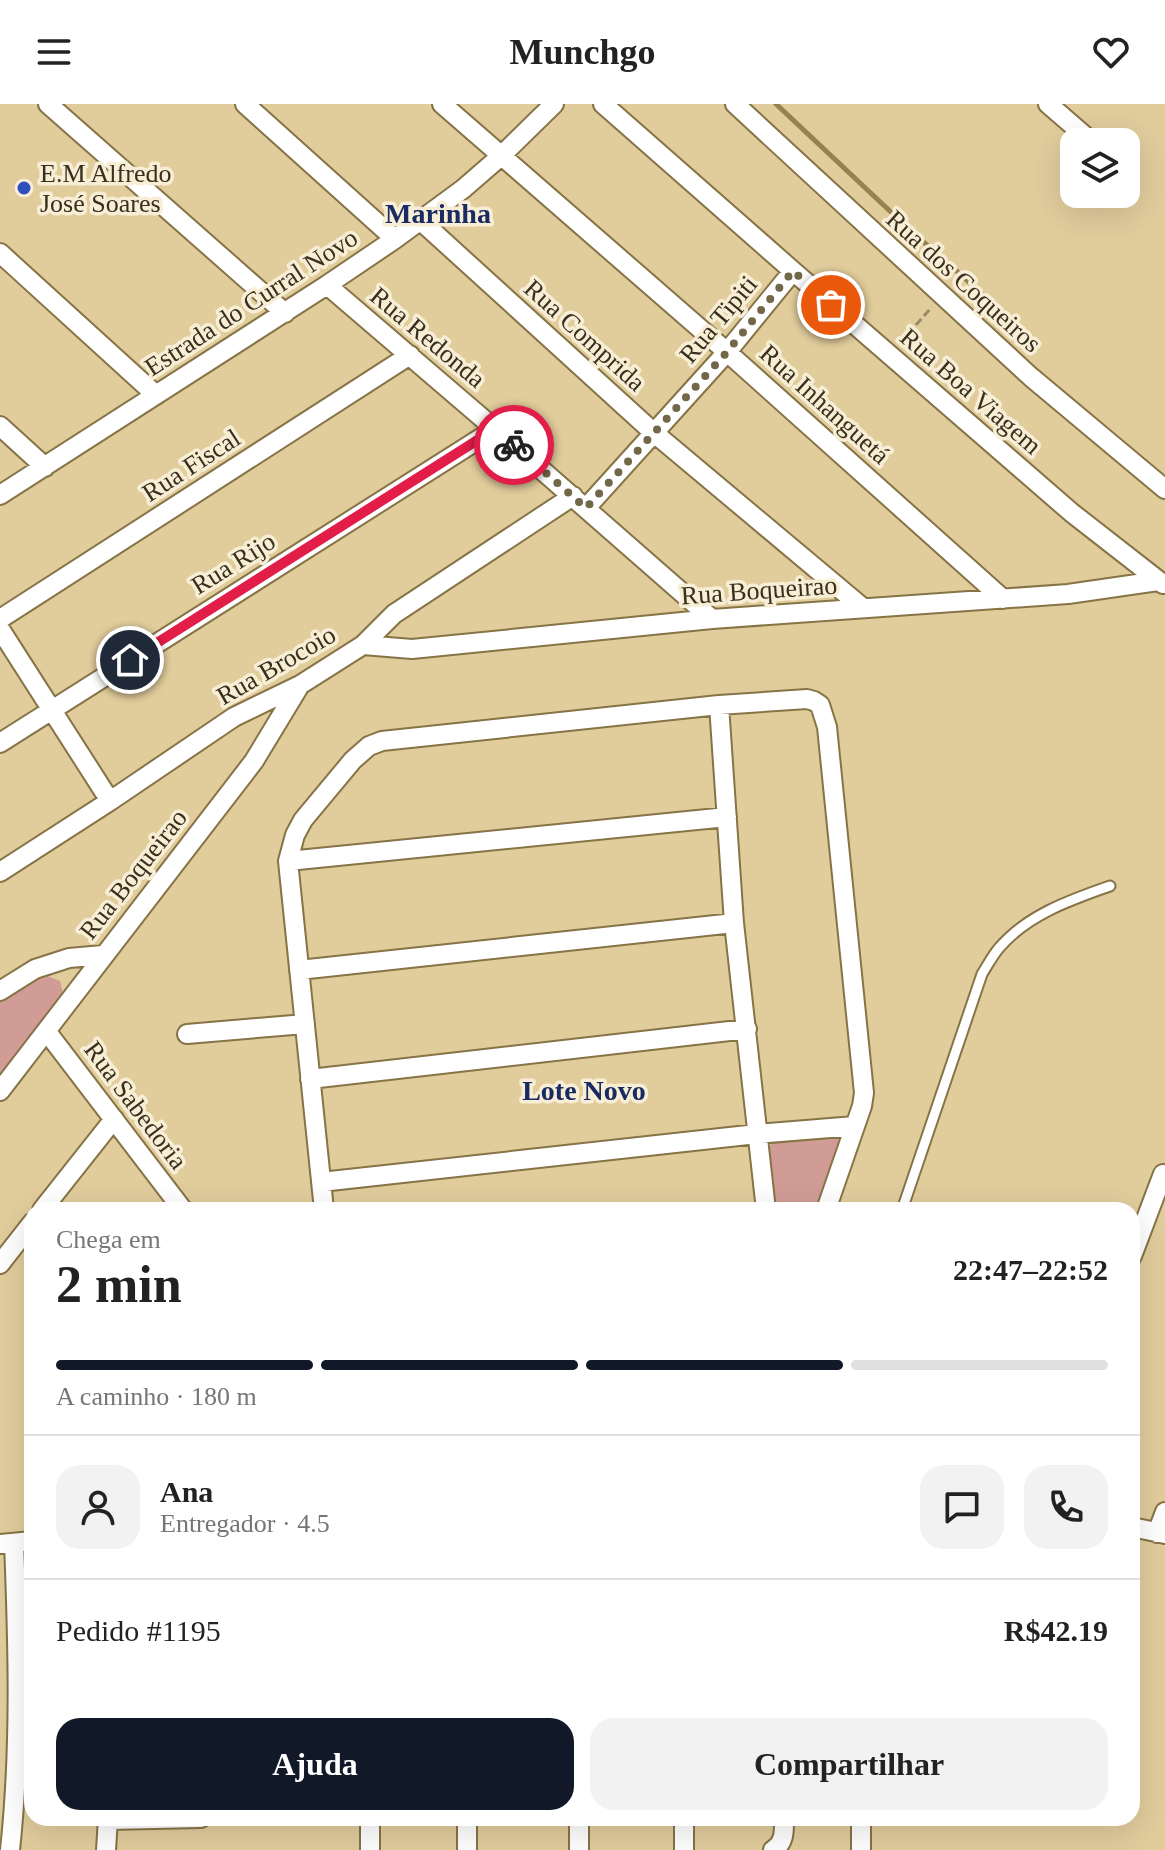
<!DOCTYPE html>
<html lang="pt">
<meta charset="utf-8">
<style>
:root{--surface:#fff;--page:#f2f2f2;--text:#222;--muted:#767676;--line:#e0e0e0;--accent:#111827}
body{margin:0;font-family:Georgia,serif;background:var(--page);color:var(--text);height:100vh;display:flex;flex-direction:column;font-size:30px;white-space:nowrap}
*{box-sizing:border-box;margin:0}
p{font-size:26px;color:var(--muted)}
.icon{flex:none;width:44px;height:44px;fill:none;stroke:currentColor;stroke-width:2;stroke-linecap:round;stroke-linejoin:round}
.map{position:relative;flex:1;overflow:hidden}
.drawer{position:absolute;left:24px;top:1098px;width:1116px;height:624px;display:flex;flex-direction:column;background:var(--surface);border-radius:24px;box-shadow:0 8px 32px #0002}
.drawer>*{flex:none}
.buttons{position:absolute;left:1060px;top:24px;display:grid;gap:16px}
.buttons a{display:grid;place-items:center;width:80px;height:80px;border-radius:16px;background:var(--surface);box-shadow:0 8px 32px #0002;font-size:40px}
.pin{position:absolute;display:grid;place-items:center;width:68px;height:68px;color:#fff;margin:-34px;border:4px solid #fff;border-radius:50%;box-shadow:0 2px 8px #0007}
.courier{position:absolute;display:grid;place-items:center;width:80px;height:80px;margin:-40px;border:6px solid #e11d48;border-radius:50%;background:#fff;color:#222;box-shadow:0 2px 10px #0007}
.summary em{font-style:normal;font-weight:800}
.summary div{display:flex;flex-direction:column-reverse}
.summary{display:flex;align-items:center;justify-content:space-between;height:136px;padding:0 32px}
h1{font-size:52px;font-weight:800;line-height:60px}
.bar{display:grid;grid-template-columns:repeat(4,1fr);gap:12px 8px;align-content:center;height:96px;padding:0 32px}
.bar i{height:10px;border-radius:6px;background:var(--line)}
.bar .on{background:var(--accent)}
.bar p{grid-column:span 4}
.line{display:flex;align-items:center;gap:20px;padding:0 32px;border-top:2px solid var(--line)}
.line div{flex:1}
.round{display:grid;place-items:center;flex:none;width:84px;height:84px;border-radius:24px;background:var(--page)}
.primary-button{display:flex;gap:16px;margin-top:auto;padding:16px 32px}
.primary-button a{flex:1;height:92px;border-radius:24px;background:var(--accent);color:#fff;font-size:32px;font-weight:800;line-height:92px;text-align:center}
.primary-button a+a{background:var(--page);color:var(--text)}
header{display:flex;justify-content:space-between;align-items:center;height:104px;padding:0 32px;background:var(--surface);font-size:36px;font-weight:800}
.map>svg:first-child{display:block}
</style>
<header><svg class="icon" aria-label="menu" viewBox="0 0 24 24"><path d="M4 6h16M4 12h16M4 18h16"/></svg>Munchgo<svg class="icon" aria-label="heart" viewBox="0 0 24 24"><path d="M12 20l-8-8c-3-5 5-10 8-4 3-6 11-1 8 4z"/></svg></header>
<div class="map">
<svg width="1165" height="1746" viewBox="0 0 1165 1746">
<rect width="100%" height="100%" fill="#e1cc9c"/>
<!-- green -->
<path fill="#d19c96" d="M42,870l18,7 4,16 -64,77v-75z
M840,1032l3,3 -18,71h-50l-6,-61 2,-5 5,-3z"/>
<g fill="none" stroke-linecap="round" stroke-linejoin="round">
<!-- stream -->
<path stroke="#96814f" stroke-width="5" d="M776,0l133,125 95,84"/>
<defs>
<path id="lane" d="M902,1106l80,-236c5,-8 11,-19 17,-26 28,-33 71,-48 111,-62"/>
<path id="street" d="M48,0l237,209
M245,0l150,135
M442,0l285,248 276,247
M603,0l190,167 279,242 91,71
M735,0l296,273 134,112
M1048,0l44,38
M421,117l232,211 210,176
M0,149l156,142
M327,181l168,144 217,190
M0,322l45,41
M0,391l327,-210 68,-46 68,-50 38,-33 53,-52
M586,404l141,-156 66,-81
M0,515l410,-264
M0,525l110,172
M363,541l49,4 300,-30 356,-25 90,-13
M719,601l15,218 32,287
M0,639l495,-314
M288,757l439,-44
M0,768l110,-71 124,-84 66,-32 63,-40 31,-31 179,-118
M299,866l435,-47
M0,887l35,-22 34,-11 34,-3
M47,928l136,178
M187,930l118,-10
M310,975l437,-50
M0,987l254,-330 46,-76
M321,1078l436,-48 98,-8
M42,1106l72,-91
M324,1106l-36,-349 7,-26 8,-15 50,-60 16,-14 13,-5 337,-36 88,-6 7,2 6,4 7,22 37,366 -2,13 -36,104
M1132,1152l31,-82
M0,1160l32,-41
M1132,1423l33,7
M1157,1429l8,-21
M0,1440l32,-3
M370,1714v32
M467,1714v32
M684,1714v32
M861,1714v32
M108,1716l93,-2
M10,1746c11,-102 8,-205 4,-307
M106,1746l2,-32
M579,1746v-32
M773,1746c12,-7 11,-19 11,-32"/>
</defs>
<!-- lane casing -->
<use href="#lane" stroke="#867346" stroke-width="13"/>
<!-- street casing -->
<use href="#street" stroke="#867346" stroke-width="22"/>
<!-- path -->
<path stroke="#9a8b67" stroke-width="3" stroke-dasharray="8 4" stroke-linecap="butt" d="M900,239l32,-36"/>
<!-- lane -->
<use href="#lane" stroke="#fff" stroke-width="9"/>
<!-- street -->
<use href="#street" stroke="#fff" stroke-width="18"/>
</g>
<g fill="none" stroke-linecap="round" stroke-linejoin="round">
<!-- done -->
<path stroke="#736749" stroke-width="8" stroke-dasharray="0 14.4" d="M514,341l72,63 141,-156 66,-81 38,34"/>
<!-- route -->
<path stroke="#e11d48" stroke-width="10" d="M130,556l365,-231 19,16"/>
</g>
<!-- markers -->
<circle fill="#2f4ebf" stroke="#f8eed6" stroke-width="3" cx="24" cy="84" r="8"/>
<g text-anchor="middle" stroke-width="7" stroke-linejoin="round" paint-order="stroke">
<!-- poi labels -->
<g font-size="26" fill="#38301d" stroke="#f8eed6" text-anchor="start">
<text x="40" y="78">E.M Alfredo<tspan x="40" dy="30">José Soares</tspan></text>
</g>
<!-- street labels -->
<g font-size="26" fill="#38301d" stroke="#f8eed6">
<text transform="translate(964 177) rotate(42)" y="9">Rua dos Coqueiros</text>
<text transform="translate(251 198) rotate(-33)" y="9">Estrada do Curral Novo</text>
<text transform="translate(718 215) rotate(-50)" y="9">Rua Tipiti</text>
<text transform="translate(585 231) rotate(42)" y="9">Rua Comprida</text>
<text transform="translate(428 233) rotate(40)" y="9">Rua Redonda</text>
<text transform="translate(971 287) rotate(41)" y="9">Rua Boa Viagem</text>
<text transform="translate(825 300) rotate(42)" y="9">Rua Inhanguetá</text>
<text transform="translate(191 361) rotate(-33)" y="9">Rua Fiscal</text>
<text transform="translate(233 459) rotate(-32)" y="9">Rua Rijo</text>
<text transform="translate(759 486) rotate(-4)" y="9">Rua Boqueirao</text>
<text transform="translate(276 561) rotate(-30)" y="9">Rua Brocoio</text>
<text transform="translate(133 770) rotate(-52)" y="9">Rua Boqueirao</text>
<text transform="translate(136 1001) rotate(53)" y="9">Rua Sabedoria</text>
</g>
<!-- neighbourhood labels -->
<g font-size="28" font-weight="bold" fill="#192b62" stroke="#f8eed6">
<text x="438" y="119">Marinha</text>
<text x="584" y="996">Lote Novo</text>
</g>
</g>
</svg>
<div class="buttons">
<a><svg class="icon" aria-label="layers" viewBox="0 0 24 24"><path d="M12 4l9 5-9 5-9-5zM3 14l9 5 9-5"/></svg></a>
</div>
<div class="pin" style="left:831px;top:201px;background:#ea580c"><svg class="icon" aria-label="bag" viewBox="0 0 24 24"><path d="M5 8h14l-1 12H6zM9 8a3 3 0 0 1 6 0"/></svg></div>
<div class="pin" style="left:130px;top:556px;background:#1f2937"><svg class="icon" aria-label="home" viewBox="0 0 24 24"><path d="M3 11l9-7 9 7M6 9v11h12V9"/></svg></div>
<div class="courier" style="left:514px;top:341px"><svg class="icon" aria-label="bike" viewBox="0 0 24 24"><circle cx="6" cy="16" r="4"/><circle cx="18" cy="16" r="4"/><path d="M6 16l4-8h5l3 8M10 8l3 8H6M13 5h3"/></svg></div>
<section class="drawer">
<div class="summary"><div><h1>2 min</h1><p>Chega em</p></div><em>22:47–22:52</em></div>
<div class="bar"><i class="on"></i><i class="on"></i><i class="on"></i><i></i><p>A caminho · 180 m</p></div>
<div class="line" style="height:144px"><a class="round"><svg class="icon" aria-label="person" viewBox="0 0 24 24"><circle cx="12" cy="8" r="4"/><path d="M4 21q1-7 8-7t8 7"/></svg></a><div><b>Ana</b><p>Entregador · 4.5</p></div><a class="round"><svg class="icon" aria-label="chat" viewBox="0 0 24 24"><path d="M4 5h16v11H9l-5 4z"/></svg></a><a class="round"><svg class="icon" aria-label="phone" viewBox="0 0 24 24"><path d="M5 4h4l2 5-3 2q2 4 5 5l2-3 5 2v4C11 20 4 13 5 4z"/></svg></a></div>
<div class="line" style="height:104px"><div>Pedido #1195</div><b>R$42.19</b></div>
<div class="primary-button"><a>Ajuda</a><a>Compartilhar</a></div>
</section>
</div>
